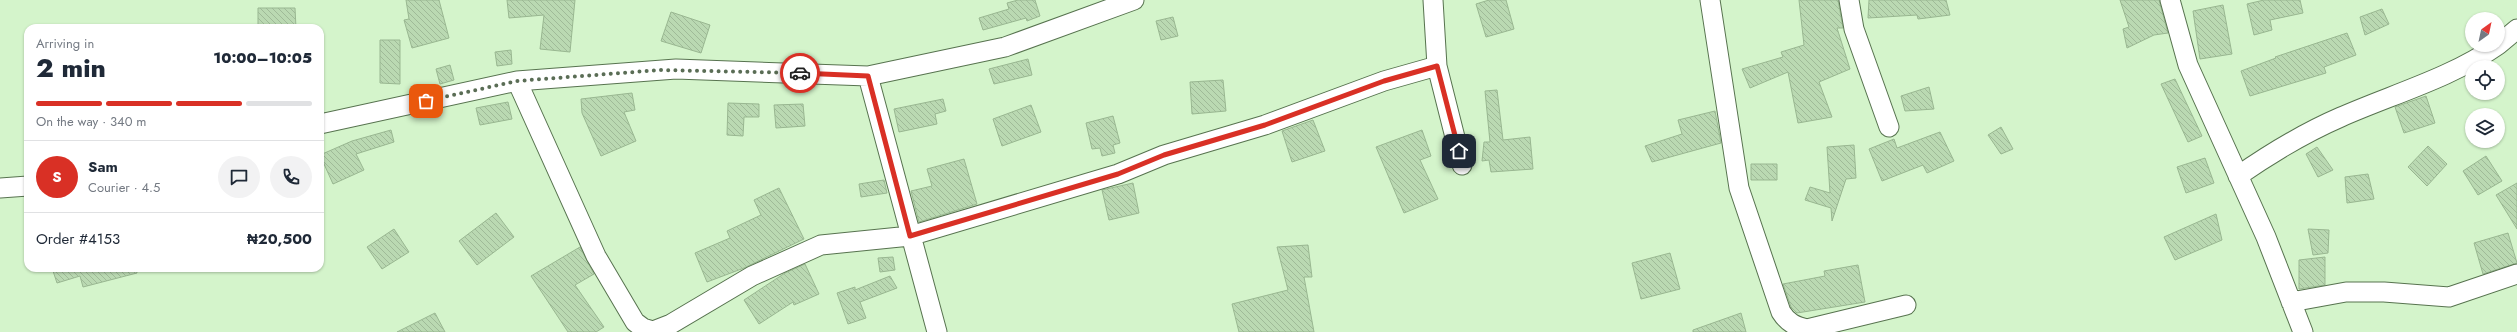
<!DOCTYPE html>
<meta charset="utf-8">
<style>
:root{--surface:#fff;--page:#f2f2f3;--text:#1f2937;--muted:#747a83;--line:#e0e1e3;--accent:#d93025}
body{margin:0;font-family:Jost,sans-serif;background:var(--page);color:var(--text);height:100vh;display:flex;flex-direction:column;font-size:15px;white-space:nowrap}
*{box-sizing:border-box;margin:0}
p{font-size:13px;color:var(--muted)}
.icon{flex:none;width:22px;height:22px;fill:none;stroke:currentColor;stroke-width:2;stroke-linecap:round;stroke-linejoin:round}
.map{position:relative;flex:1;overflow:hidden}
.details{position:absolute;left:24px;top:24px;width:300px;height:248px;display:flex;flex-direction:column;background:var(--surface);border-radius:12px;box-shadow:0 1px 3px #0004}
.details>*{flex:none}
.needle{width:26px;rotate:33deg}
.controls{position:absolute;left:2465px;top:12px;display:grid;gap:8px}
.controls a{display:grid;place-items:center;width:40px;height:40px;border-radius:50%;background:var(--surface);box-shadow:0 1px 3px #0004;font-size:20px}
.pin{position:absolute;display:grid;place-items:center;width:34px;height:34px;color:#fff;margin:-17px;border-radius:8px;box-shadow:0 2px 6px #0006}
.courier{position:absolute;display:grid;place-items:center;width:40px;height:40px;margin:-20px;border:3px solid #d93025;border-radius:50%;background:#fff;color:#222;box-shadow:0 1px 5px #0007}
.summary em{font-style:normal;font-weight:800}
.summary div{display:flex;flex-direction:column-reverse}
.summary{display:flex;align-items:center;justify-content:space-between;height:68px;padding:0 12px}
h1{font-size:26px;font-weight:800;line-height:30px}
.bar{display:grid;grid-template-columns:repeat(4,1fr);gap:6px 4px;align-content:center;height:48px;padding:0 12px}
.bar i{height:5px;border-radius:3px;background:var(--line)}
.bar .selected{background:var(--accent)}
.bar p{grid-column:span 4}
.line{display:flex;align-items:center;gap:10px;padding:0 12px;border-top:1px solid var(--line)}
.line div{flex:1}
.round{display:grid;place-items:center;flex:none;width:42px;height:42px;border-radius:21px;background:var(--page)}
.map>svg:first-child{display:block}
</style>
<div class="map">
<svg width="2517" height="332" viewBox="0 0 2517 332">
<defs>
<pattern id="building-back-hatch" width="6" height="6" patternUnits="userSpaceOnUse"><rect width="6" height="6" fill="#bad9b2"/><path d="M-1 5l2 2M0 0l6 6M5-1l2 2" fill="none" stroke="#9fba98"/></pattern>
</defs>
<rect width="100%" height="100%" fill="#d4f4cb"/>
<!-- building -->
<path fill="url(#building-back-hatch)" stroke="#99b791" d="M406,0h33l10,38 -37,10 -8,-28 5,-1z
M507,0h68l-5,52 -30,-3 4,-34 -35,3z
M1018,0h17l5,16 -13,5 -1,-3 -43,12 -4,-12 30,-9 -2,-6z
M1489,0h17l8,29 -28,8 -10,-33z
M1799,0h39l5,28h-6l13,41 -31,13 13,35 -34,6 -10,-51 -38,16 -8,-19 41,-12 -2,-5 23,-7z
M1869,0h77l4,15 -32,4 -1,-4 -49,3z
M2120,0h39l9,33 -14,2 -27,13 -4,-19 6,-2z
M2264,0h36l3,13 -33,7 2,10 -18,5 -7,-31z
M2223,5l9,49 -32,5 -7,-48z
M258,8h37l1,20h-38z
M2382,9l7,15 -24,11 -5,-18z
M671,12l39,13 -9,28 -40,-12z
M1173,17l5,19 -17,4 -5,-19z
M2347,33l9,22 -32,12 2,6 -76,23 -9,-25 35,-13 -1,-1z
M380,40h20v44l-20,-1z
M511,50l1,14 -15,2 -2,-14z
M1028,59l4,16 -38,9 -5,-15z
M450,65l4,15 -14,4 -4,-15z
M2175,79l27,57 -14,6 -27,-58z
M1223,80l3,31 -34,3 -2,-32z
M1929,87l5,22 -29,2 -4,-15z
M1497,90l6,50 27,-3 3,32 -42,3 -2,-12 -7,1 2,-19h6l-5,-51z
M632,93l3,17 -11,2 12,29 -35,15 -19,-43 -1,-14z
M2426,96l9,27 -31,10 -9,-26z
M943,99l3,12 -11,3 2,10 -38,8 -5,-23z
M508,102l4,17 -32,6 -4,-17z
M728,103l31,1v13h-15l-1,19 -16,-1z
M803,104l2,22 -29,2 -2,-23z
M1031,105l10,27 -39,14 -9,-27z
M1715,111l6,32 -69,19 -7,-16 37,-12 -4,-14z
M1113,116l7,27 -7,2 2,8 -13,3 -2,-8 -8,1 -6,-26z
M1313,120l12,31 -33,11 -10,-31z
M2001,127l12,22 -12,5 -13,-19z
M391,130l3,12 -38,12 8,16 -31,14 -13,-29 32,-14z
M1422,130l9,26 -11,4 18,39 -34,14 -28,-66z
M1940,132l14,29 -27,12 -4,-8 -41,16 -13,-32 25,-10 3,9z
M1854,145l2,33 -10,1 -14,42 -1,-13 -26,-8 5,-13 20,6 -3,-46z
M2428,146l19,18 -20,22 -19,-19z
M2317,147l16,23 -15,7 -12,-23z
M2486,156l16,25 -24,14 -15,-24z
M2205,158l9,25 -28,10 -9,-26z
M964,159l13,45 -58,18 -8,-31 21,-5 -5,-17z
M1751,164h26v16h-26z
M2368,174l6,25 -27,4 -2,-26z
M884,180l3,13 -26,4 -2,-13z
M1133,183l6,30 -30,7 -7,-30z
M2517,183v46l-21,-34z
M779,188l25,51 -60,29 -37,14 -12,-29 35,-15 -3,-7 34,-16 -7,-15z
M496,213l18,24 -37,28 -18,-24z
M2216,214l6,26 -47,20 -11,-23z
M394,229l15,23 -27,17 -15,-22z
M2308,229l21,1 -1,23 -15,2z
M2508,233l9,30 -34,11 -9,-31z
M1308,245l4,32h-8l10,55h-75l-7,-28 56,-14 -11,-43z
M580,247l14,27 -19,11 29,42 -8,5h-28l-37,-56z
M1670,253l10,36 -39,10 -9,-36z
M893,257l2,13 -15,2 -2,-14z
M2325,257v28l-26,4v-29z
M805,264l14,30 -25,11 -1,-3 -34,22 -15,-24 41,-27z
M1858,265l7,37 -68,11 -6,-6 -8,-23 42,-8 -1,-5z
M52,268h84l1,5 -54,14 -3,-11 -23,7z
M890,276l7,12 -37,14 6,16 -18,6 -11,-31 18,-6v3z
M435,313l10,19h-48z
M1741,313l5,19h-53v-2z"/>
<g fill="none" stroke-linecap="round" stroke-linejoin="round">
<defs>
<path id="minor" d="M1433,0l4,66 25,99
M1710,0l29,188 42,124c7,11 14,14 26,17l99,-24
M1849,0l5,29 35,98
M2170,0l18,65 78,172 37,95
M2498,45l19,-16
M868,76l69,256
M517,81l79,175 39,66 8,6 10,3 18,-7 81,-48 69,-31 89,-9 208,-62 46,-19 101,-30 119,-44 53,-15
M320,124l197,-43 159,-12 192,7 137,-29 129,-47
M2238,176c33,-23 66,-43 103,-59 52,-23 110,-39 157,-72
M0,188l28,-2
M2291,302l55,-10h38l65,5 68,-23"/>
</defs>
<!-- minor casing -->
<use href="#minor" stroke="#57734f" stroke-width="21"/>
<!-- minor -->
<use href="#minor" stroke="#fff" stroke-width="19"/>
</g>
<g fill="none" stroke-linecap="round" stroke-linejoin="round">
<!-- done -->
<path stroke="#5a6d55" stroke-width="4" stroke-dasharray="0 7.2" d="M426,101l91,-20 143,-11 140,3"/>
<!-- route -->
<path stroke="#d93025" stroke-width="5" d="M800,73l68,3 42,160 208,-62 46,-19 101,-30 119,-44 53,-15 22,85"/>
</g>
</svg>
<div class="controls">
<a><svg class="needle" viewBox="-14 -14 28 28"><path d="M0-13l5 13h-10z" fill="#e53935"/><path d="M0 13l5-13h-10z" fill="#747a83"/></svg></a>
<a><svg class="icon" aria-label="locate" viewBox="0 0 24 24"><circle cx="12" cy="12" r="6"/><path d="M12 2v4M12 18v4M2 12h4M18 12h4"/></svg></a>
<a><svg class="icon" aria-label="layers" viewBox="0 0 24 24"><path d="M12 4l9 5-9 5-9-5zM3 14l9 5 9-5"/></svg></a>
</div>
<div class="pin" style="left:426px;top:101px;background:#ea580c"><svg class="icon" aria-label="bag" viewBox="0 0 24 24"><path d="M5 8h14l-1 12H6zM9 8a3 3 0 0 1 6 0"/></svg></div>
<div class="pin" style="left:1459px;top:151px;background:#1f2937"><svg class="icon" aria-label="home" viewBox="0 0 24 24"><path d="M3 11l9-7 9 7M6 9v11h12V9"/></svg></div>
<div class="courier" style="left:800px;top:73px"><svg class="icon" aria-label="car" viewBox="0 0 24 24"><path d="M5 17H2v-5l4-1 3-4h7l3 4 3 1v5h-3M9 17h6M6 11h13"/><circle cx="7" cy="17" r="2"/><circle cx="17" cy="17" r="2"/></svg></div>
<section class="details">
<div class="summary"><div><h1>2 min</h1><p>Arriving in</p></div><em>10:00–10:05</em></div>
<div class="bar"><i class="selected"></i><i class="selected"></i><i class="selected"></i><i></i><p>On the way · 340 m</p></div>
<div class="line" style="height:72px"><b class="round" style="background:var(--accent);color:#fff">S</b><div><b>Sam</b><p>Courier · 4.5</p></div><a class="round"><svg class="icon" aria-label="chat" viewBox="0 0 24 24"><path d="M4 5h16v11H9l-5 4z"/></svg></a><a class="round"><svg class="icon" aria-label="phone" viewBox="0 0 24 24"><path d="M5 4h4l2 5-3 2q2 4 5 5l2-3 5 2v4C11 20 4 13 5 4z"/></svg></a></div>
<div class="line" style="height:52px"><div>Order #4153</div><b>₦20,500</b></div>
</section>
</div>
